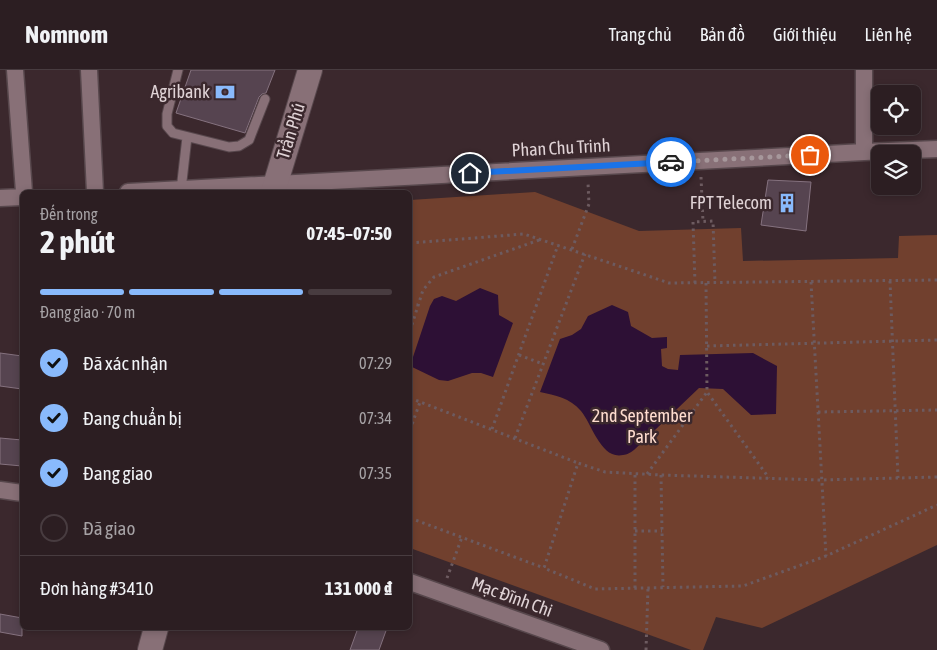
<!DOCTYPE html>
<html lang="vi">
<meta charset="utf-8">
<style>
:root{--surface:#2c1e22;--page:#34272a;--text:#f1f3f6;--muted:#a6a2a5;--line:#483c40;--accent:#89bafc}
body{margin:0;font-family:"Asap Condensed",sans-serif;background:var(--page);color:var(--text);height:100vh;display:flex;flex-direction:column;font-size:19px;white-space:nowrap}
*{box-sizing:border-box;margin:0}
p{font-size:16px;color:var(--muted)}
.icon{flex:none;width:28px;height:28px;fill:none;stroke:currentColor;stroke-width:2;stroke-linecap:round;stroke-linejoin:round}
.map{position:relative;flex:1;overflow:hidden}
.drawer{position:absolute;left:20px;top:120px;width:392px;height:440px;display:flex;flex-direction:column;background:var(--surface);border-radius:8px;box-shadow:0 2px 8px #0003,0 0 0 1px var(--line)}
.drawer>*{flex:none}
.controls{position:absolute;left:871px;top:15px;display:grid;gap:10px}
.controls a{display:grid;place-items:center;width:50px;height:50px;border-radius:8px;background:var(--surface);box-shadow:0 2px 8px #0003,0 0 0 1px var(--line);font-size:25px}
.pin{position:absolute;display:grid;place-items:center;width:42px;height:42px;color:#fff;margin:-21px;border:2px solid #fff;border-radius:50%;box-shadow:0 1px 5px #0007}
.courier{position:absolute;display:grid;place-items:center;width:50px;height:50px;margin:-25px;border:4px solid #1a73e8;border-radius:50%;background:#fff;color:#222;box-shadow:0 1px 6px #0007}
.summary em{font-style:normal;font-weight:700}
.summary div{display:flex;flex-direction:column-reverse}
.summary{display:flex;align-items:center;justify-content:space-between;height:85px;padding:0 20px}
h1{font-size:32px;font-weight:700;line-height:38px}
.bar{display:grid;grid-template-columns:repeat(4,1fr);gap:8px 5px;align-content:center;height:60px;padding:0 20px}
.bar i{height:6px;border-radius:4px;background:var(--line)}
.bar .selected{background:var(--accent)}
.bar p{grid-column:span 4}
.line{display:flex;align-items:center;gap:12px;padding:0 20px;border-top:1px solid var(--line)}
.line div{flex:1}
ol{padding:0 20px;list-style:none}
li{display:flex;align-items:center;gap:15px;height:55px}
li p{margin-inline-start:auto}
li .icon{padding:5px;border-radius:50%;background:var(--accent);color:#111;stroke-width:4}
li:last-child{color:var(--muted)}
li i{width:28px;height:28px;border:2px solid var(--line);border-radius:50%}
header{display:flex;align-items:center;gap:30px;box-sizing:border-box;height:70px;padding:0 25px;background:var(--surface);border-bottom:1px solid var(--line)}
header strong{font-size:24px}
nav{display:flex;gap:28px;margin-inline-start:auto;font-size:18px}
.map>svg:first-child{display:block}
</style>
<header>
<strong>Nomnom</strong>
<nav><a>Trang chủ</a><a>Bản đồ</a><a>Giới thiệu</a><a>Liên hệ</a></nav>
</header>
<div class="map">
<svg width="937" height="580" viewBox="0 0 937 580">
<rect width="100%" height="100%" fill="#3b282d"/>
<!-- green -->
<path fill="#71402e" d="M535,122l104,39 102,-3 2,33 155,-3 1,-22 38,-1v310l-175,83 -46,-11 -13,33h-12l-281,-102v-348z"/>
<!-- water -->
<path fill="#2d1035" d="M480,218l18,7 1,20 14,8 -20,54 -12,-4h-9l-24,8 -9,-1 -29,-14 20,-60 4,-7 8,-3 14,5z
M612,235l16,7 3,14 21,12 15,-1v11l-6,1 1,17 6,3 10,1 2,-15 73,-2 24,13 -1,48 -25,1 -28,-26 -24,-1 -65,62c-3,2 -7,5 -11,5 -22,5 -31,-31 -42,-44 -11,-13 -26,-16 -41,-19l20,-53 12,-4 9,-6 7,-13z"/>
<!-- building -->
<path fill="#564450" stroke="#85727f" d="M191,0h84l-9,23 -4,1 -3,3 -14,36 -69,-20z
M768,110l43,2 -5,49 -45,-6z
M0,283l22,3v33l-22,-3z
M0,368l22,2v26l-22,-2z
M0,544l22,4v18l-22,-4z
M358,558h29l-8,22h-29z"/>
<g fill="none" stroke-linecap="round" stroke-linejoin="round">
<defs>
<path id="lane" d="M178,0l-11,44v12l6,7 56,14 10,-1 10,-6 16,-41
M181,120l6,-53"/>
<path id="street" d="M15,0l9,122
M89,0l6,122
M864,0v82
M128,122l736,-40 73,-3
M0,128l22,-1
M0,420l22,3
M410,512l191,68"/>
<path id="secondary" d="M273,122l37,-122
M150,580l6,-22"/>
</defs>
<!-- lane casing -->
<use href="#lane" stroke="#57474c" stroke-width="11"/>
<!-- street casing -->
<use href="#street" stroke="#57474c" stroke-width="19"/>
<!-- secondary casing -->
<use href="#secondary" stroke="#57474c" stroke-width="26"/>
<!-- path -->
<path stroke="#6d5b60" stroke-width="3" stroke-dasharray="2.5 4" stroke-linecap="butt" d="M701,107l2,45
M410,173l114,-9 145,49 268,-3
M572,179l17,-45 -1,-21
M890,211l8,197
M811,212l15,274
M695,213l-2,-61 20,-1 2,62
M706,213l1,109 62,86
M410,234l8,1
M410,261l13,-41 11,-13 108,-38
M707,276l230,-6
M519,285l24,9
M410,328l168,65
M818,342l119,-2
M492,359l66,-184
M410,360l10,-28
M515,368l70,-184
M647,404l60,-82
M661,405l2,112
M937,407l-116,3 -160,-5 -56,-3 -27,-9 -34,105 51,21 148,-3 83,-30 111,-51
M410,448l134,50
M635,461h27
M447,508l15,-41
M635,518v-114
M646,580l2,-62"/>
<!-- lane -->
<use href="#lane" stroke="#887077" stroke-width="9"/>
<!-- street -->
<use href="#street" stroke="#887077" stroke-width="16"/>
<!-- secondary -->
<use href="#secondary" stroke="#887077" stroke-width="24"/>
</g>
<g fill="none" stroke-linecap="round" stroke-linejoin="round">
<!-- done -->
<path stroke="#a6979b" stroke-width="5" stroke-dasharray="0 9" d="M671,92l139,-7"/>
<!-- route -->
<path stroke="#1a73e8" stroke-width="6" d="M470,103l201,-11"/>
</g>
<!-- icons -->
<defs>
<symbol id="bank-bare" viewBox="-9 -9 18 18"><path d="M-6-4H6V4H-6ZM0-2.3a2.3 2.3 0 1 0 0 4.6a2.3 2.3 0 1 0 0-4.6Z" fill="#89bafc" stroke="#3b282d" stroke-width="2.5" paint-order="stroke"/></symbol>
<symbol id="building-bare" viewBox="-9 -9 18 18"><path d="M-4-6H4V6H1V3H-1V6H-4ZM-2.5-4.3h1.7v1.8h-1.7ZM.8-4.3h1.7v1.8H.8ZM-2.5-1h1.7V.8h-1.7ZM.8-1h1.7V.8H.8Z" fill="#89bafc" stroke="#3b282d" stroke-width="2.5" paint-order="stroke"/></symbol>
</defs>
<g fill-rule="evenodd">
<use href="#bank-bare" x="211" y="8" width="28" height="28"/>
<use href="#building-bare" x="773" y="119" width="28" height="28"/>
</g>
<g text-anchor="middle" stroke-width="5" stroke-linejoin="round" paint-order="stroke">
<!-- poi labels -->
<g font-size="18" fill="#e0d3d6" stroke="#3b282d" text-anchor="end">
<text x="210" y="28">Agribank</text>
<text x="772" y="139">FPT Telecom</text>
</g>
<!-- street labels -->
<g font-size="18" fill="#e0d3d6" stroke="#3b282d">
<text transform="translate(291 61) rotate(-73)" y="6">Trần Phú</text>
<text transform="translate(561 78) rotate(-3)" y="6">Phan Chu Trinh</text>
<text transform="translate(512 527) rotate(20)" y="6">Mạc Đĩnh Chi</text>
</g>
<!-- park labels -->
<g font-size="18" fill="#fedccf" stroke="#3b282d">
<text x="642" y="352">2nd September<tspan x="642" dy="21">Park</tspan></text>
</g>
</g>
</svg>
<div class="controls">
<a><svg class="icon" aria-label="locate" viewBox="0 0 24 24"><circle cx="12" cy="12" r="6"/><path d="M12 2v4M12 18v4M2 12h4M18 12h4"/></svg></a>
<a><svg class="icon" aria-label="layers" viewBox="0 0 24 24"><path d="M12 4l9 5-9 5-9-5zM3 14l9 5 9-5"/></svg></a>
</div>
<div class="pin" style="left:810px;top:85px;background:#ea580c"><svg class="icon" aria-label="bag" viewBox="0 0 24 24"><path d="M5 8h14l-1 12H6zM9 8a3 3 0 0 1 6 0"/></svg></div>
<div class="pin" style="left:470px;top:103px;background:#1f2937"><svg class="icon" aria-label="home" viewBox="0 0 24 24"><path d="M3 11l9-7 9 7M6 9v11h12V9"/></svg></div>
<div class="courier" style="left:671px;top:92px"><svg class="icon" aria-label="car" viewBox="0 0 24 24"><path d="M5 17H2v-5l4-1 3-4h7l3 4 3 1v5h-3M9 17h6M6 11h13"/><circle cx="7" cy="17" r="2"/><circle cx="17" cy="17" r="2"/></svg></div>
<section class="drawer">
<div class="summary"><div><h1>2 phút</h1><p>Đến trong</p></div><em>07:45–07:50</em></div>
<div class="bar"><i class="selected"></i><i class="selected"></i><i class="selected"></i><i></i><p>Đang giao · 70 m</p></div>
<ol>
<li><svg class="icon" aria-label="check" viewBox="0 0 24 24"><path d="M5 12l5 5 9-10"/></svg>Đã xác nhận<p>07:29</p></li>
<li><svg class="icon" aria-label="check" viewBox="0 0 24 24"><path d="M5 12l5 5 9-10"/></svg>Đang chuẩn bị<p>07:34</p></li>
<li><svg class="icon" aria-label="check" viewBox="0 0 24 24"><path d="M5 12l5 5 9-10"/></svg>Đang giao<p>07:35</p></li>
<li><i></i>Đã giao</li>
</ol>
<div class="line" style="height:65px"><div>Đơn hàng #3410</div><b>131 000 ₫</b></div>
</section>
</div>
